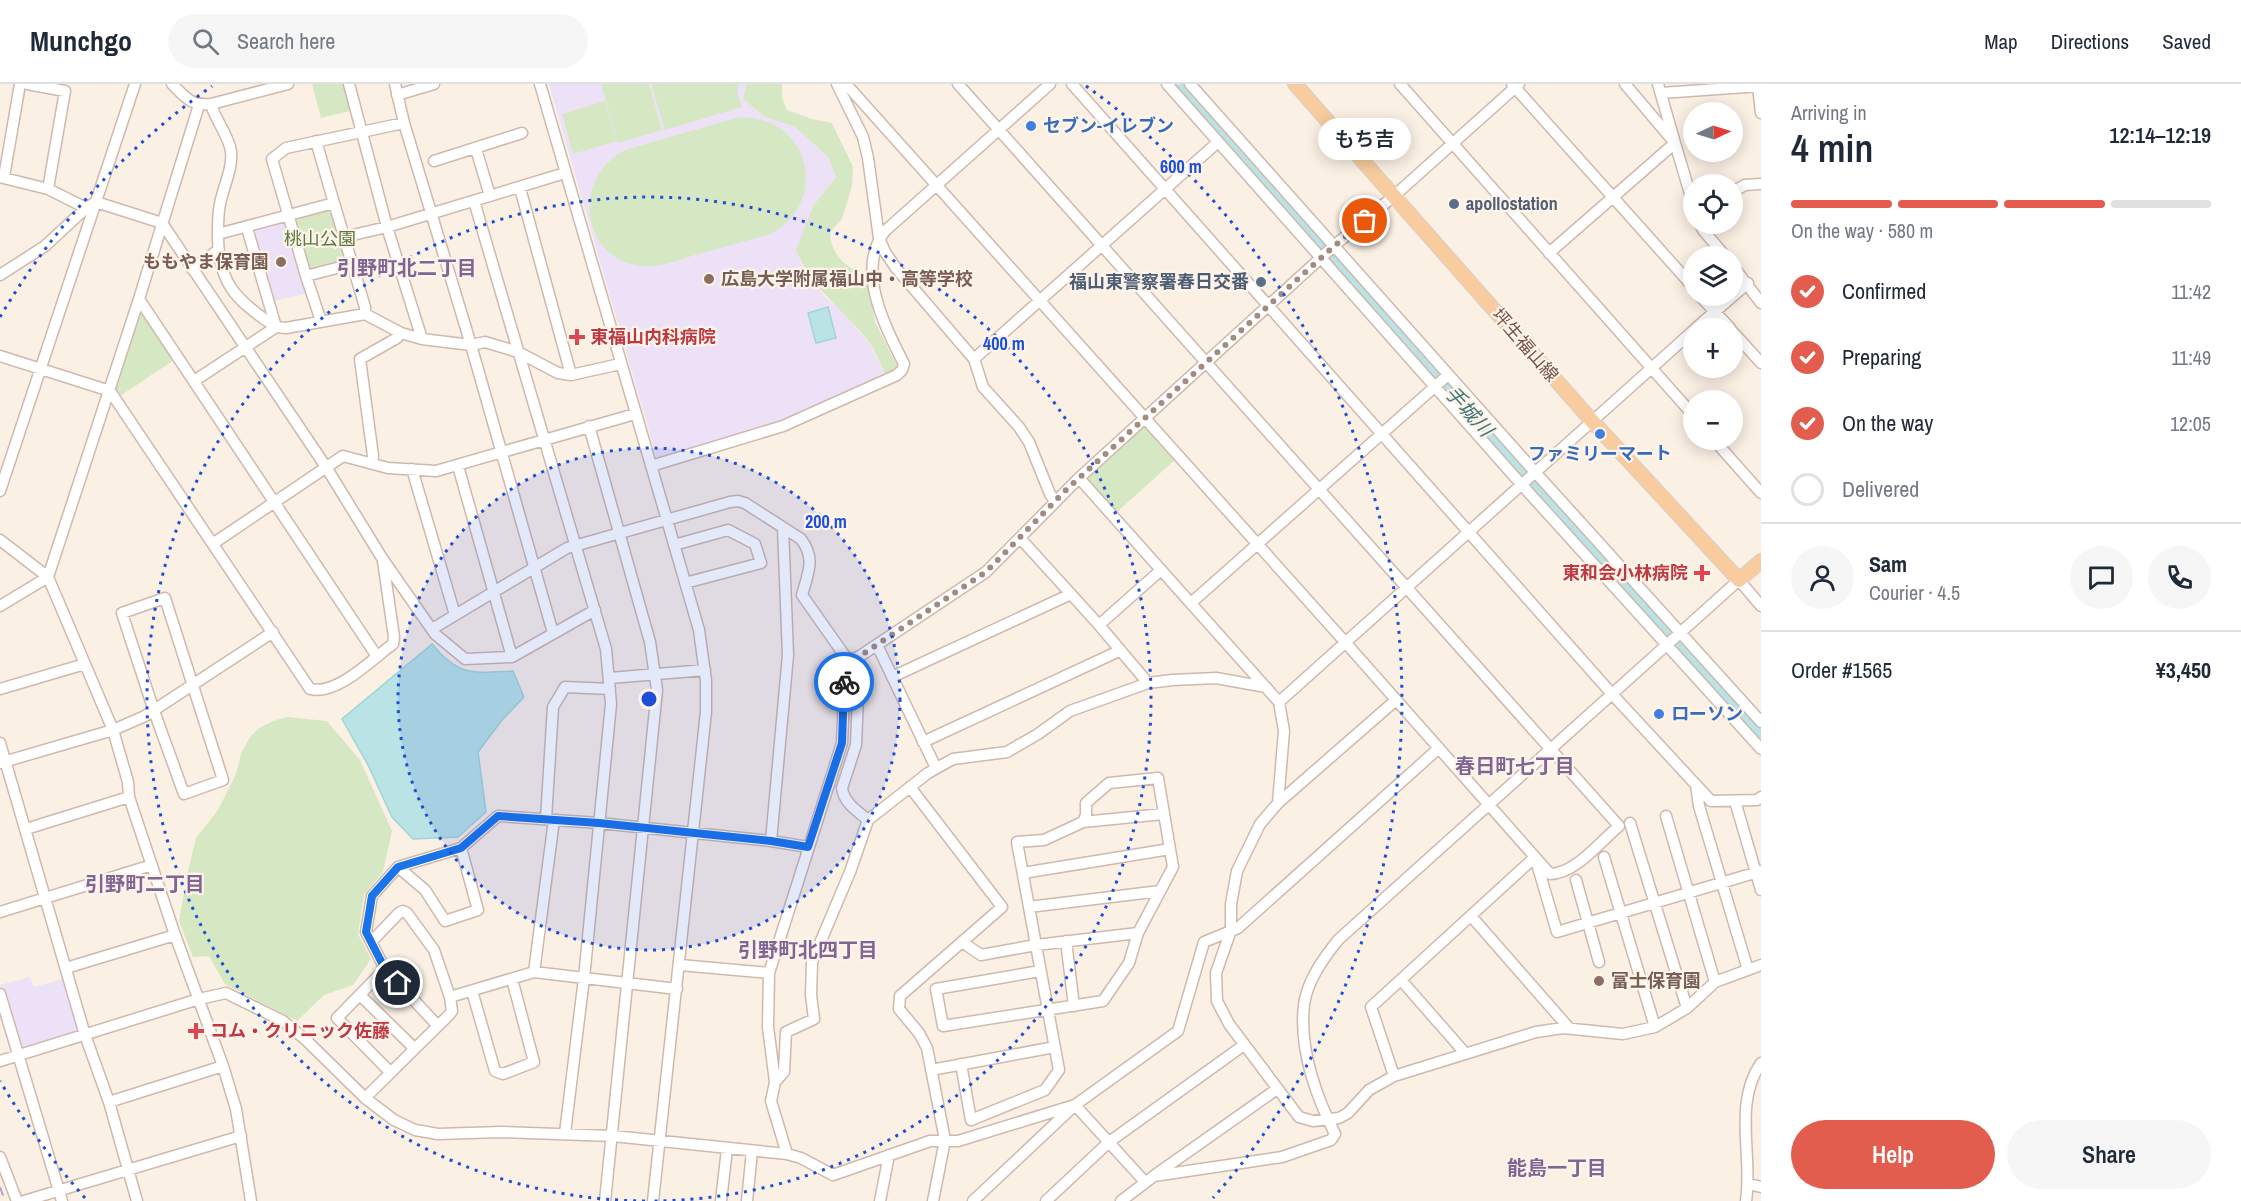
<!DOCTYPE html>
<meta charset="utf-8">
<style>
:root{--surface:#fff;--page:#f6f6f7;--text:#1f2937;--muted:#747a83;--line:#e0e1e3;--accent:#e25d4d}
body{margin:0;font-family:"Archivo Narrow","Noto Sans JP",sans-serif;background:var(--page);color:var(--text);height:100vh;display:flex;flex-direction:column;font-size:22px;white-space:nowrap}
*{box-sizing:border-box;margin:0}
p{font-size:20px;color:var(--muted)}
.icon{flex:none;width:33px;height:33px;fill:none;stroke:currentColor;stroke-width:2;stroke-linecap:round;stroke-linejoin:round}
.map{position:relative;flex:1;overflow:hidden}
.panel{display:flex;flex-direction:column;background:var(--surface);width:480px}
.panel>*{flex:none}
.needle{width:39px;rotate:86deg}
.controls{position:absolute;left:1683px;top:18px;display:grid;gap:12px}
.controls a{display:grid;place-items:center;width:60px;height:60px;border-radius:50%;background:var(--surface);box-shadow:0 3px 15px #0003;font-size:30px}
.pin{position:absolute;display:grid;place-items:center;width:51px;height:51px;color:#fff;margin:-26px;border:3px solid #fff;border-radius:50%;box-shadow:0 2px 6px #0007}
.courier{position:absolute;display:grid;place-items:center;width:60px;height:60px;margin:-30px;border:4px solid #1a73e8;border-radius:50%;background:#fff;color:#222;box-shadow:0 2px 8px #0007}
.bubble{position:absolute;height:42px;border-radius:21px;background:var(--surface);box-shadow:0 3px 15px #0003;font-size:20px;font-weight:600;line-height:42px;text-align:center}
.overview em{font-style:normal;font-weight:600}
.overview div{display:flex;flex-direction:column-reverse}
.overview{display:flex;align-items:center;justify-content:space-between;height:102px;padding:0 30px}
h1{font-size:39px;font-weight:600;line-height:45px}
.bar{display:grid;grid-template-columns:repeat(4,1fr);gap:9px 6px;align-content:center;height:72px;padding:0 30px}
.bar i{height:8px;border-radius:4px;background:var(--line)}
.bar .current{background:var(--accent)}
.bar p{grid-column:span 4}
.line{display:flex;align-items:center;gap:15px;padding:0 30px;border-top:2px solid var(--line)}
.line div{flex:1}
.round{display:grid;place-items:center;flex:none;width:63px;height:63px;border-radius:32px;background:var(--page)}
ol{padding:0 30px;list-style:none}
li{display:flex;align-items:center;gap:18px;height:66px}
li p{margin-inline-start:auto}
li .icon{padding:6px;border-radius:50%;background:var(--accent);color:#fff;stroke-width:4}
li:last-child{color:var(--muted)}
li i{width:33px;height:33px;border:3px solid var(--line);border-radius:50%}
.primary-button{display:flex;gap:12px;margin-top:auto;padding:12px 30px}
.primary-button a{flex:1;height:69px;border-radius:36px;background:var(--accent);color:#fff;font-size:24px;font-weight:600;line-height:69px;text-align:center}
.primary-button a+a{background:var(--page);color:var(--text)}
header{display:flex;align-items:center;gap:36px;box-sizing:border-box;height:84px;padding:0 30px;background:var(--surface);border-bottom:2px solid var(--line)}
header strong{font-size:28px}
nav{display:flex;gap:33px;margin-inline-start:auto;font-size:21px}
.search{width:420px;height:54px;background:var(--page);display:flex;align-items:center;gap:15px;box-sizing:border-box;padding:0 21px;border-radius:33px;color:var(--muted);font-size:22px}
main{display:flex;flex:1;min-height:0}
.map>svg:first-child{display:block}
</style>
<header>
<strong>Munchgo</strong>
<div class="search"><svg class="icon" aria-label="search" viewBox="0 0 24 24"><circle cx="10" cy="10" r="6"/><path d="M15 15l6 6"/></svg>Search here</div>
<nav><a>Map</a><a>Directions</a><a>Saved</a></nav>
</header>
<main>
<div class="map">
<svg width="1761" height="1117" viewBox="0 0 1761 1117">
<rect width="100%" height="100%" fill="#fbf0e4"/>
<!-- education -->
<path fill="#ede1f8" d="M549,0h197l-3,15 22,18 30,10 33,30 8,20 -23,29 -13,56 24,34 15,12 30,35 16,31 -106,48 -122,37z
M288,136l21,73 -35,8 -22,-70z
M30,893l4,10 32,-9 17,57 -62,18 -21,-68z"/>
<!-- green -->
<path fill="#d6e8c3" d="M312,0h35l7,26 -33,8z
M601,0h48l13,46 -44,13z
M651,0h88l-2,8 5,15 -77,23z
M746,0h36v14l5,12 25,9 20,4 21,44 -1,19 -10,33 -12,13c1,24 16,34 36,45l9,45 23,46 -13,6c-5,-11 -10,-24 -17,-33 -24,-31 -58,-54 -72,-91l17,-44 23,-29 -8,-20 -33,-30 -30,-10 -22,-18z
M605,17l12,40 -44,13 -11,-40z
M736,34c71,-7 97,81 35,116 -25,7 -50,14 -76,21 -17,5 -35,13 -54,11 -62,-8 -69,-89 -16,-116z
M334,120l17,59 -45,12 -17,-59z
M140,219l37,55 -60,40 -5,-7z
M1145,341l31,34 -59,53 -31,-33z
M287,633l40,4 33,39 32,71 -9,41 -19,23 -6,39 13,25 -18,26 -29,10 -27,26 -72,-37 -16,-28 -16,1 -14,-36 9,-50 8,-33 22,-28 18,-36 5,-20 9,-17 9,-9 14,-7z"/>
<!-- water -->
<path fill="#b9e3e4" stroke="#a0d4d6" stroke-width="1.5" d="M828,223l8,31 -20,5 -8,-30z
M432,560c27,33 41,29 81,27l11,26 -22,23 -24,32 8,60 -28,25 -45,2 -21,-22 -24,-52 -26,-46z"/>
<g fill="none" stroke-linecap="round" stroke-linejoin="round">
<!-- river -->
<path stroke="#b9e3e4" stroke-width="15" d="M1178,0l345,391 162,177 76,87"/>
<defs>
<path id="minor" d="M27,0l38,7 -17,98 38,19
M172,0c14,14 19,22 39,20l77,-20
M349,0l38,143 35,112
M395,0l9,39 67,222 82,288
M540,0l159,546 7,51v31l-53,489
M837,0l26,53 5,21 11,80 6,14 11,16 78,91 9,28 36,40 10,15 21,52 5,7
M846,0l499,558 190,215 22,75 204,-61
M958,0l661,742c-19,16 -44,48 -69,48l-15,-17 -164,150 23,69
M1072,0l540,610 99,107 46,-1 4,-3
M1167,0l354,400 240,265
M1190,0l345,388 226,250
M1400,0l294,332
M1512,0l182,204
M1625,0l50,59 19,64
M1758,2l3,27
M1661,9l100,-7
M397,11l37,-11
M211,20c4,16 17,30 20,47 2,18 -8,36 -11,53 -2,9 -2,19 -2,28 -1,50 17,68 58,95
M316,57l18,62
M476,65l14,47
M434,77l88,-28
M0,93l48,12
M4,93l16,-93
M520,104l51,187
M1732,108l13,-7 16,-1
M474,117l132,448 5,55 -27,274 -19,155
M1700,140l3,6 22,26
M247,144l29,99
M344,153l43,-10 178,-54
M1549,169l126,-110 -17,-59
M1732,181l29,38
M192,185l25,-18
M0,191l45,-29 41,-38 10,-6 66,21 164,244 56,91 53,76 30,25 47,-2 83,-47
M306,192l46,-12
M1700,212l30,32
M139,215l237,356
M365,230l36,19 21,6 49,6 14,-3 33,10 40,21 13,2 49,-11
M321,237l-15,-45 -34,-117 14,-11 118,-25
M1696,244l52,-45
M1732,247l29,32
M0,272l110,35 200,298c27,7 62,-30 83,-45l1,-7 -11,-76
M974,275l244,-217
M194,297l82,-54 10,1 79,-14v-7l-31,-104 -116,31
M589,342l61,216 7,48 -52,511
M1714,356l47,53
M372,379l1,-7 -13,-97 37,-21 4,-5
M458,382l54,191
M651,382l132,-40 114,-51 5,-5 2,-6c-19,-38 -49,-94 -19,-133l165,-147
M412,385l43,146
M1079,394l200,224 5,29 -6,72 -18,21 -23,47 -6,33v26l-15,43 1,28 12,23 70,93 14,4 26,-3 9,-5 21,-23 25,-14 142,-44 27,-4 60,6 32,-7 32,-19 28,-26 46,-17
M0,407l135,-407
M1020,454l79,87 49,58
M0,456l48,37 65,153 15,52 1,15 46,138 48,131 13,43 15,92
M214,459l129,-87 45,12 48,3 199,-57
M674,461l54,-15 27,14 6,19 -76,20
M165,514l58,182 -39,14 -30,-83 -32,-98z
M1191,519l257,-228
M0,522l48,-29 91,-278 60,-194
M1099,541l62,-55
M432,545l135,-81 163,-46 8,-1 7,2 56,36c15,20 7,34 1,56l45,64 -2,11 -3,73 -73,230 -1,54 7,55 -4,19 16,53
M877,561l59,123
M857,574l1,37 -2,50 -14,43c2,15 15,23 26,32
M847,575l10,-1 129,-86 93,-94 256,-233 59,-49 125,-112
M892,593l179,-83
M610,594l95,-8
M0,605l85,-25
M1279,618l415,-372
M923,658l196,-91
M0,659l85,292 24,67 28,99
M0,679l113,-33 32,-14 128,-84
M1696,701l3,21 49,164
M910,703l92,120 -102,89 -1,13 20,24 8,15 18,92 -12,61
M1735,717l26,89
M1278,719l118,-103
M1666,732l49,166
M546,735l7,-112 12,-20 45,2
M1630,739l57,185
M26,745l103,-32
M771,757l17,-186 -5,-127
M1604,773l51,170
M398,783l27,23 20,31 33,-11 -17,-62
M1023,789l147,-24
M1576,796l23,82
M1029,823l131,-16
M0,828l152,-47
M1471,832l98,112
M1066,857l8,65
M371,858l28,-29 4,-2 4,2 27,37 16,47
M962,858l19,13 55,-10 102,-12
M680,881l89,8
M66,884l109,-33
M385,885l-48,49 53,54
M1040,887l-104,18 7,37 160,-25 26,-38 9,-30 35,-66 -15,-89 -49,5 -23,20v12l-3,7
M534,888l20,-152
M1401,896l64,73
M472,907l23,80 8,3 31,-12 -22,-83
M0,910l62,207
M360,911l54,53
M437,941l-52,-56 -19,-37 6,-36 26,-29 63,-19 37,-32 101,7 172,18 37,6
M0,977l199,-62 27,-6 57,28 23,19 59,58 29,22 21,10 23,4 63,-2 112,4 174,18 14,4 32,17 97,-34h28l117,-36 103,-74 26,-89 34,-14 201,-180
M961,980l10,56 74,-30 14,-20 -42,-228 27,-2 39,-18 80,-8
M931,986l124,-23
M775,998l9,-10 2,-40 28,-13 -3,-24 1,-33 38,-90 18,-52 60,-47 25,-14 54,-7 31,-18 32,-23 78,-28 24,-3 44,-2 50,9
M365,1014l84,-83 3,-4 -2,-14 84,-25 143,17
M109,1018l114,-36
M0,1073l17,44
M1155,1091l122,-86
M1748,1100l13,3
M24,1117l217,-65
M721,1117l6,-52
M747,1117l5,-50
M880,1117l9,-46
M973,1117l102,-96 70,77
M1046,1117l63,-59 135,-97
M1121,1117l33,-25 128,-19 49,-17 4,-6c-19,-38 -36,-86 -31,-129 3,-24 19,-46 34,-65l401,-360 22,26
M1746,1117c7,-45 -13,-98 15,-138"/>
<path id="major" d="M1295,0l297,337 147,159 22,-19"/>
</defs>
<!-- minor casing -->
<use href="#minor" stroke="#cfb8ae" stroke-width="13"/>
<!-- major casing -->
<use href="#major" stroke="#d8cfcc" stroke-width="16"/>
<!-- minor -->
<use href="#minor" stroke="#fff" stroke-width="10"/>
<!-- major -->
<use href="#major" stroke="#f8cc9e" stroke-width="14"/>
<!-- rail -->
<path stroke="#b1a3c4" stroke-width="2" stroke-dasharray="9 6" stroke-linecap="butt" d="M0,1103l5,14"/>
</g>
<g fill="none" stroke-linecap="round" stroke-linejoin="round">
<!-- done -->
<path stroke="#a38b80" stroke-width="6" stroke-dasharray="0 10.8" d="M844,598l3,-23 10,-1 129,-86 81,-83 266,-242 32,-26"/>
<!-- route -->
<path stroke="#1a73e8" stroke-width="8" d="M398,899l-13,-14 -19,-37 6,-36 26,-29 63,-19 37,-32 101,7 172,18 37,6 34,-104 2,-61"/>
</g>
<!-- distance rings -->
<circle cx="649" cy="615" r="251" fill="#1d4ed8" fill-opacity=".12"/>
<g fill="none" stroke="#1d4ed8" stroke-width="3" stroke-dasharray="3 6">
<circle cx="649" cy="615" r="251"/>
<path d="M645 1117A502 502 0 1 1 653 1117"/>
<path d="M85 1114A753 753 0 0 1 0 997M0 233A753 753 0 0 1 212 2M1086 2A753 753 0 0 1 1213 1114"/>
</g>
<!-- markers -->
<g fill="#3f7fe0" stroke="#fef4ea" stroke-width="2">
<circle cx="1031" cy="42" r="6"/>
<circle cx="1600" cy="350" r="6"/>
<circle cx="1659" cy="630" r="6"/>
</g>
<g fill="#5c6f8a" stroke="#fef4ea" stroke-width="2">
<circle cx="1454" cy="120" r="6"/>
<circle cx="1261" cy="198" r="6"/>
</g>
<g fill="#8d6e63" stroke="#fef4ea" stroke-width="2">
<circle cx="281" cy="178" r="6"/>
<circle cx="709" cy="195" r="6"/>
<circle cx="1599" cy="897" r="6"/>
</g>
<g fill="#e0444e" stroke="#fef4ea" stroke-width="2">
<path d="M574 244h6v6h6v6h-6v6h-6v-6h-6v-6h6z"/>
<path d="M1699 480h6v6h6v6h-6v6h-6v-6h-6v-6h6z"/>
<path d="M193 938h6v6h6v6h-6v6h-6v-6h-6v-6h6z"/>
</g>
<g text-anchor="middle" stroke-width="4.5" stroke-linejoin="round" paint-order="stroke">
<!-- shop labels -->
<g font-size="18" font-weight="bold" fill="#366cbe" stroke="#fef4ea" text-anchor="start">
<text x="1043" y="48">セブン-イレブン</text>
<text x="1600" y="376" text-anchor="middle">ファミリーマート</text>
<text x="1671" y="636">ローソン</text>
</g>
<!-- service labels -->
<g font-size="18" font-weight="bold" fill="#4e5e75" stroke="#fef4ea" text-anchor="start">
<text x="1466" y="126">apollostation</text>
<text x="1249" y="204" text-anchor="end">福山東警察署春日交番</text>
</g>
<!-- park labels -->
<g font-size="18" fill="#597842" stroke="#fef4ea">
<text x="320" y="161">桃山公園</text>
</g>
<!-- education labels -->
<g font-size="18" font-weight="bold" fill="#785e54" stroke="#fef4ea" text-anchor="start">
<text x="269" y="184" text-anchor="end">ももやま保育園</text>
<text x="721" y="201">広島大学附属福山中・高等学校</text>
<text x="1611" y="903">富士保育園</text>
</g>
<!-- health labels -->
<g font-size="18" font-weight="bold" fill="#be3a42" stroke="#fef4ea" text-anchor="start">
<text x="590" y="259">東福山内科病院</text>
<text x="1688" y="495" text-anchor="end">東和会小林病院</text>
<text x="210" y="953">コム・クリニック佐藤</text>
</g>
<!-- street labels -->
<g font-size="18" fill="#73544a" stroke="#fef4ea">
<text transform="translate(1525 261) rotate(49)" y="6">坪生福山線</text>
</g>
<!-- neighbourhood labels -->
<g font-size="20" font-weight="bold" fill="#806696" stroke="#fef4ea">
<text x="407" y="191">引野町北二丁目</text>
<text x="1515" y="689">春日町七丁目</text>
<text x="145" y="807">引野町二丁目</text>
<text x="808" y="873">引野町北四丁目</text>
<text x="1557" y="1091">能島一丁目</text>
</g>
<!-- water labels -->
<g font-size="20" font-style="italic" fill="#3f7678" stroke="#fef4ea">
<text transform="translate(1469 327) rotate(48)" y="7">手城川</text>
</g>
</g>
<circle cx="649" cy="615" r="9" fill="#1d4ed8" stroke="#fef4ea" stroke-width="3"/>
<g font-size="18" text-anchor="middle" font-weight="bold" fill="#1d4ed8" stroke="#fef4ea" stroke-width="4.5" stroke-linejoin="round" paint-order="stroke">
<text x="1181" y="89">600 m</text>
<text x="1004" y="266">400 m</text>
<text x="826" y="444">200 m</text>
</g>
</svg>
<div class="controls">
<a><svg class="needle" viewBox="-14 -14 28 28"><path d="M0-13l5 13h-10z" fill="#e53935"/><path d="M0 13l5-13h-10z" fill="#747a83"/></svg></a>
<a><svg class="icon" aria-label="locate" viewBox="0 0 24 24"><circle cx="12" cy="12" r="6"/><path d="M12 2v4M12 18v4M2 12h4M18 12h4"/></svg></a>
<a><svg class="icon" aria-label="layers" viewBox="0 0 24 24"><path d="M12 4l9 5-9 5-9-5zM3 14l9 5 9-5"/></svg></a>
<a>+</a>
<a>−</a>
</div>
<div class="pin" style="left:1365px;top:137px;background:#ea580c"><svg class="icon" aria-label="bag" viewBox="0 0 24 24"><path d="M5 8h14l-1 12H6zM9 8a3 3 0 0 1 6 0"/></svg></div>
<div class="pin" style="left:398px;top:899px;background:#1f2937"><svg class="icon" aria-label="home" viewBox="0 0 24 24"><path d="M3 11l9-7 9 7M6 9v11h12V9"/></svg></div>
<div class="courier" style="left:844px;top:598px"><svg class="icon" aria-label="bike" viewBox="0 0 24 24"><circle cx="6" cy="16" r="4"/><circle cx="18" cy="16" r="4"/><path d="M6 16l4-8h5l3 8M10 8l3 8H6M13 5h3"/></svg></div>
<div class="bubble" style="left:1318px;top:34px;width:93px">もち吉</div>
</div>
<section class="panel">
<div class="overview"><div><h1>4 min</h1><p>Arriving in</p></div><em>12:14–12:19</em></div>
<div class="bar"><i class="current"></i><i class="current"></i><i class="current"></i><i></i><p>On the way · 580 m</p></div>
<ol>
<li><svg class="icon" aria-label="check" viewBox="0 0 24 24"><path d="M5 12l5 5 9-10"/></svg>Confirmed<p>11:42</p></li>
<li><svg class="icon" aria-label="check" viewBox="0 0 24 24"><path d="M5 12l5 5 9-10"/></svg>Preparing<p>11:49</p></li>
<li><svg class="icon" aria-label="check" viewBox="0 0 24 24"><path d="M5 12l5 5 9-10"/></svg>On the way<p>12:05</p></li>
<li><i></i>Delivered</li>
</ol>
<div class="line" style="height:108px"><a class="round"><svg class="icon" aria-label="person" viewBox="0 0 24 24"><circle cx="12" cy="8" r="4"/><path d="M4 21q1-7 8-7t8 7"/></svg></a><div><b>Sam</b><p>Courier · 4.5</p></div><a class="round"><svg class="icon" aria-label="chat" viewBox="0 0 24 24"><path d="M4 5h16v11H9l-5 4z"/></svg></a><a class="round"><svg class="icon" aria-label="phone" viewBox="0 0 24 24"><path d="M5 4h4l2 5-3 2q2 4 5 5l2-3 5 2v4C11 20 4 13 5 4z"/></svg></a></div>
<div class="line" style="height:78px"><div>Order #1565</div><b>¥3,450</b></div>
<div class="primary-button"><a>Help</a><a>Share</a></div>
</section>
</main>
